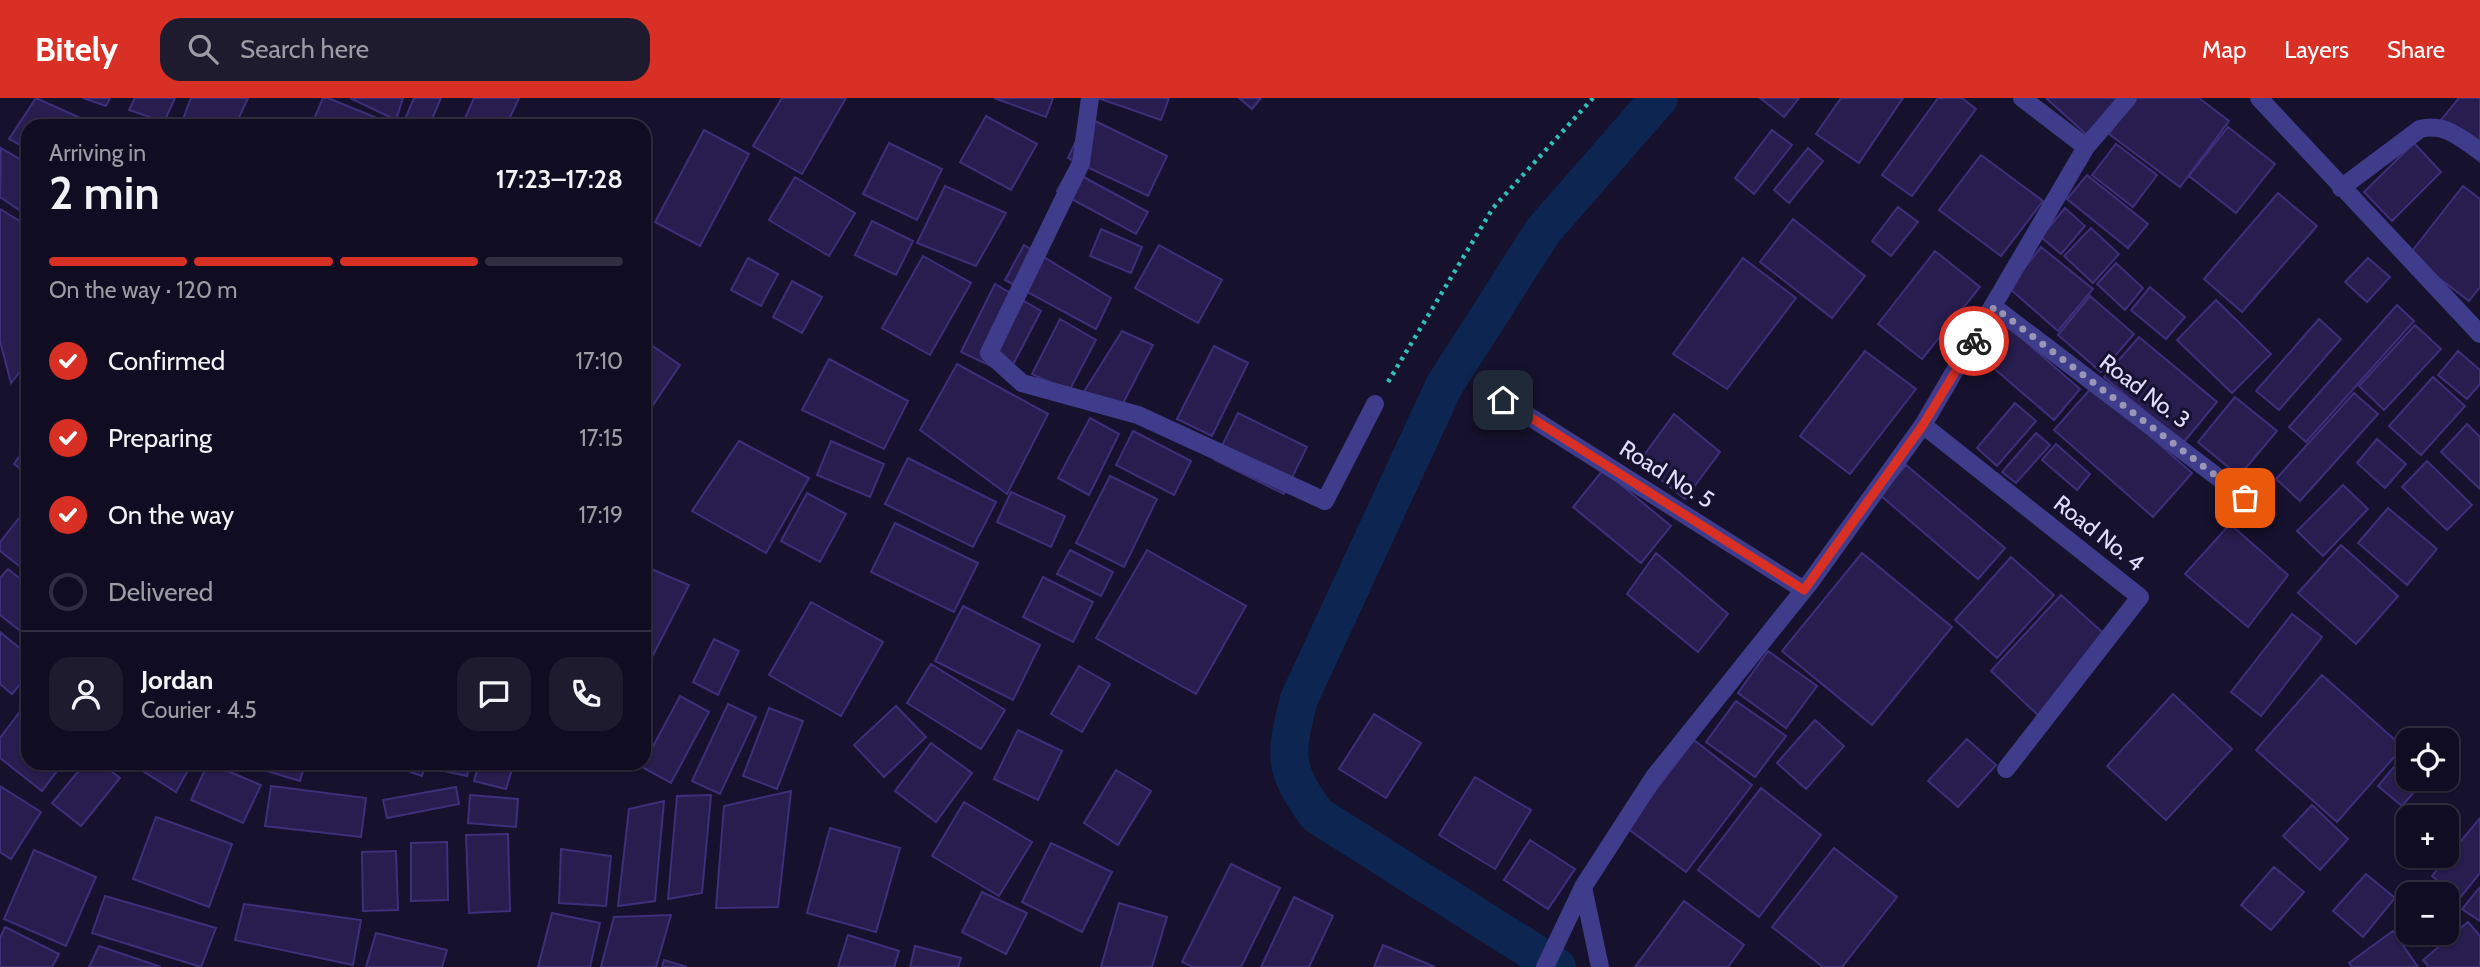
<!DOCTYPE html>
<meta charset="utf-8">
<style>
:root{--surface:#100d22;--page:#1e1b2f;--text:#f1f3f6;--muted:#9c9ca5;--line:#302d40;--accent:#d93025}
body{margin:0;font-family:Cabin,sans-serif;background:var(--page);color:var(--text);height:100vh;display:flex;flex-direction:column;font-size:26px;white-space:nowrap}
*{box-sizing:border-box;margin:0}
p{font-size:23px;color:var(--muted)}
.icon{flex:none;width:38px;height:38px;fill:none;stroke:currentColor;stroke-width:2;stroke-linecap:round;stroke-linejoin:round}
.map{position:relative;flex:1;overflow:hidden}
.side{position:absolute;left:21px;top:21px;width:630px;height:651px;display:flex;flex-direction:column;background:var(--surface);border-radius:21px;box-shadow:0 2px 5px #0004,0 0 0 2px var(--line)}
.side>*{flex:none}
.controls{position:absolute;left:2396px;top:630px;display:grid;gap:14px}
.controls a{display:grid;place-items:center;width:63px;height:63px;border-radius:14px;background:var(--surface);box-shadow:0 2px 5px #0004,0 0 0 2px var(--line);font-size:35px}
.pin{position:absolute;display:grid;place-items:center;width:60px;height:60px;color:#fff;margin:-30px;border-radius:14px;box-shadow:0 4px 10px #0006}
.courier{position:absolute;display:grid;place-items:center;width:70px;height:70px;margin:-35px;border:5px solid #d93025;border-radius:50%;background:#fff;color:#222;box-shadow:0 2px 9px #0007}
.headline em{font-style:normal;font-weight:600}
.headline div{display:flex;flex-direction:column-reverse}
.headline{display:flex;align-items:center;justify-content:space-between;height:119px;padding:0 28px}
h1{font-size:46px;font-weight:600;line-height:52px}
.bar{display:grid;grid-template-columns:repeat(4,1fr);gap:10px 7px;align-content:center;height:84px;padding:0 28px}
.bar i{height:9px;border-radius:5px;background:var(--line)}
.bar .on{background:var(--accent)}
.bar p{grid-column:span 4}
.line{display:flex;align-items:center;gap:18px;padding:0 28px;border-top:2px solid var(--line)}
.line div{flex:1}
.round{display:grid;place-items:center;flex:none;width:74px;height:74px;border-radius:21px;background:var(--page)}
ol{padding:0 28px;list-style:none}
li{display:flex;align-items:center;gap:21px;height:77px}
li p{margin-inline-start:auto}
li .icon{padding:7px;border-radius:50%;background:var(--accent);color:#fff;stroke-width:4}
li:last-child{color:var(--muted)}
li i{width:38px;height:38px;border:4px solid var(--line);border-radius:50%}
header{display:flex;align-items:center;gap:42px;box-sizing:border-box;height:98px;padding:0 35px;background:var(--accent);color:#fff}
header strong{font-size:33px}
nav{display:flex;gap:38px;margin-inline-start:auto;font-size:24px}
.search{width:490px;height:63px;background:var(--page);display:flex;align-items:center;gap:18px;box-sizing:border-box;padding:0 24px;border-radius:21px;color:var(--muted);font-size:26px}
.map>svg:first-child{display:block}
</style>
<header>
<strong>Bitely</strong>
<div class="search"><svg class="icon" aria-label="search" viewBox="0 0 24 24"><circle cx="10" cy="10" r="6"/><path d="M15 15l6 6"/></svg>Search here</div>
<nav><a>Map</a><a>Layers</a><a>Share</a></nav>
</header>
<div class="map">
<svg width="2480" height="869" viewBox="0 0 2480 869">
<rect width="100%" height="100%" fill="#16112d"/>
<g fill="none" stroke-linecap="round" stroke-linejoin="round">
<!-- canal -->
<path stroke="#0c2551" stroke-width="38" d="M1557,869l-240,-152c-35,-48 -32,-60 -18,-116l145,-313 99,-155 116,-133"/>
</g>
<!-- building -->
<path fill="#271d4e" stroke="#3e2f7a" stroke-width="2" d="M36,0l60,27 -68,1v23l-19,-10z
M83,0h27l-4,8z
M135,0h40l-11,24 -35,-12z
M191,0h57l-13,28h-34l-18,-7z
M323,0h5l66,27 -83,1z
M350,0h53l-7,22z
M414,0h27l-12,28h-27z
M474,0h45l-13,28h-35l-8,-3z
M782,0h64l-44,76 -49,-28z
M994,0h59l-7,19z
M1098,0h71l-8,22z
M1239,0h22l-9,11z
M1760,0h39l-15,19z
M1841,0h62l-44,65 -43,-29z
M1938,0h24l14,11 -64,87 -30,-21z
M2046,0h73l-32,37z
M2135,0h64l30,23 -49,66 -71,-53z
M2459,0h21v64l-44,-36z
M986,18l51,28 -26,46 -51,-28z
M1087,19l80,39 -19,40 -80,-38z
M2228,29l47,37 -39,49 -47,-37z
M704,32l45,24 -49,92 -45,-24z
M1772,32l20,15 -38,49 -19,-16z
M889,45l53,26 -25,51 -54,-26z
M2414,45l27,29 -49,49 -28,-29z
M2116,46l41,31 -24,32 -41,-32z
M1,50l27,16v52l-28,-19z
M1808,50l15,13 -34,42 -15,-13z
M1981,57l62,46 -42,55 -62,-46z
M1069,71l79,43 -12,22 -79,-43z
M2087,77l61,49 -20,24 -61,-49z
M795,79l60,36 -26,43 -60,-36z
M945,88l61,27 -30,53 -59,-23z
M2463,88l17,13v88l-11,14 -60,-46z
M2278,95l39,33 -75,86 -38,-33z
M1898,109l20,15 -27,34 -19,-15z
M2065,110l20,18 -24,28 -20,-17z
M0,111l28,17v135l-17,22 -11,-42z
M1793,121l72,57 -33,42 -72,-56z
M872,123l41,20 -17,34 -41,-20z
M2091,130l28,26 -26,29 -29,-27z
M1101,131l41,18 -11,26 -41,-17z
M1024,147l87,53 -15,31 -91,-49z
M1159,147l63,35 -24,43 -63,-35z
M2041,149l52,42 -35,42 -49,-43z
M1935,153l45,36 -58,72 -44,-35z
M923,158l48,27 -41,72 -48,-27z
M748,160l30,16 -17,32 -30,-16z
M1743,160l53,40 -69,91 -54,-35z
M2368,160l22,19 -23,25 -22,-20z
M2116,165l27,25 -18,22 -28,-26z
M792,183l30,16 -20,36 -29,-16z
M995,186l46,27 -33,63 -47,-22z
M2150,189l35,30 -19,22 -35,-29z
M2090,198l44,38 -33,38 -43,-37z
M2216,202l55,54 -39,39 -55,-53z
M2397,207l17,16 -108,121 -17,-15z
M1060,221l36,21 -27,51 -37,-17z
M2319,221l22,20 -62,71 -23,-19z
M2003,224l77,67 -26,31 -78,-67z
M2415,227l26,24 -57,61 -25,-24z
M1122,233l31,14 -36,70 -37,-17z
M2139,239l78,65 -34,41 -79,-66z
M644,242l36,25 -29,43 -7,-5z
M1214,248l34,17 -36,73 -35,-17z
M1865,253l51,38 -66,85 -50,-38z
M2458,253l22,19v14l-13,15 -29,-24z
M829,261l79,42 -24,48 -82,-39z
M957,266l91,50 -41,80 -87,-64z
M2433,279l32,29 -44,49 -32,-29z
M2093,288l99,87 -39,44 -99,-87z
M2354,295l24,21 -78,87 -24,-22z
M2235,299l42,34 -38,45 -41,-34z
M2015,305l21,18 -39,45 -20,-18z
M1238,315l69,34 -23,47 -69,-34z
M1674,316l46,38 -35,47 -46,-37z
M1090,320l29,16 -30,61 -31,-17z
M2467,326l13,13v52l-39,-37z
M1133,333l58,30 -17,34 -58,-30z
M2036,335l14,12 -34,38 -14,-11z
M2377,341l29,25 -21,24 -28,-25z
M739,343l70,37 -43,75 -74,-42z
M831,343l53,23 -14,33 -53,-22z
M28,346v30l-14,-10z
M2056,346l34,30 -13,16 -35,-30z
M908,360l88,44 -23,45 -88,-43z
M2427,363l45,44 -25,25 -45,-43z
M1906,367l99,83 -27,31 -98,-84z
M1603,372l68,56 -30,37 -68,-56z
M1110,378l47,23 -33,68 -48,-24z
M2343,387l25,24 -45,47 -26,-25z
M1011,394l54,24 -14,31 -54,-25z
M807,395l39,21 -26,48 -39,-21z
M28,409v64l-1,1 -27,-21v-9z
M2388,410l49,41 -30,36 -49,-42z
M895,425l83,40 -24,49 -83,-40z
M2230,426l58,51 -40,52 -63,-53z
M2341,447l57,51 -42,48 -58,-51z
M1070,452l43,22 -12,24 -44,-22z
M1147,452l99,56 -50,88 -100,-56z
M1656,455l72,61 -30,38 -71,-58z
M1862,455l90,74 -80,98 -90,-74z
M2011,459l43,38 -57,63 -42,-38z
M644,468l45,19 -43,84h-2z
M8,471l20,16v52l-28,-22v-37z
M1043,479l50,25 -20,40 -50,-25z
M2061,497l49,44 -71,77 -48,-45z
M811,504l72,40 -42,74 -72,-41z
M963,508l77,39 -27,55 -78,-39z
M2292,516l30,23 -61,79 -30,-24z
M0,534l28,23v20l-16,19 -12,-10z
M714,541l25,12 -21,44 -25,-13z
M1768,553l49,35 -31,42 -48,-35z
M931,566l74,46 -24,39 -74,-46z
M1079,568l31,18 -28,48 -31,-18z
M2322,577l81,72 -66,75 -81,-72z
M2173,596l59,55 -66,71 -59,-54z
M680,598l29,16 -38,71 -29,-16z
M28,603v62h35l-21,28 -42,-33v-20z
M1736,603l50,35 -31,41 -49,-35z
M728,606l28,13 -36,77 -28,-13z
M896,608l30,31 -42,40 -30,-32z
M769,610l34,13 -26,68 -34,-13z
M1374,616l47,29 -35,55 -47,-29z
M1815,622l29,26 -38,43 -29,-26z
M1018,632l44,21 -24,49 -44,-21z
M1967,641l29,26 -38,42 -30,-26z
M1694,642l58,45 -66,87 -59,-44z
M931,645l41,30 -36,49 -41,-31z
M2408,652v29h17l-23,27 -24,-20z
M85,665h16l19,15 -39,48 -29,-23z
M130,665h62l-16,29z
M208,665l53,22 -18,38 -52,-23z
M240,665h65l-5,18z
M407,665h19l-4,13 -18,-6z
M441,665h29l-3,13 -28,-6z
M479,665h35l-8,26 -32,-8z
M1116,672l35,21 -33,54 -34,-22z
M1475,679l56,33 -36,59 -56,-34z
M0,688l41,26 -30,47 -11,-7z
M271,688l95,12 -5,39 -96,-11z
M456,689l3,17 -72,14 -4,-18z
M1761,690l60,47 -62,82 -61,-47z
M791,693l-13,116 -62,1 8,-102z
M470,697l48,4 -2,28 -48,-4z
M711,697l-9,98 -34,6 9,-103z
M664,703l-9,100 -37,5 11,-97z
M964,704l68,40 -33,54 -67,-40z
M2312,707l36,34 -28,31 -37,-34z
M156,719l76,27 -23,63 -76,-28z
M2480,720v55l-21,26 -27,-23z
M830,730l70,20 -24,84 -69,-19z
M508,736l2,77 -41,2 -3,-78z
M1530,742l45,29 -27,40 -44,-29z
M447,744l1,58 -37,1v-58z
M1051,745l61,29 -30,60 -60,-30z
M1834,750l63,49 -55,70h-19l-51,-40z
M561,751l50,7 -5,50 -47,-3z
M34,752l62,27 -30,69 -62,-27z
M396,753l2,59 -35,1 -1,-59z
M1231,766l49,24 -39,79h-48l-11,-5z
M2274,769l30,25 -33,38 -30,-25z
M2366,776l29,24 -32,39 -30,-26z
M2480,789v34l-18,-12z
M982,794l45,21 -21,41 -44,-22z
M105,798l111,32 -15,39 -109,-34z
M1294,799l39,19 -24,51h-48z
M1684,803l60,44 -16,22h-93z
M1119,805l48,14 -15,50h-51z
M244,806l117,16 -8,45 -118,-25z
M552,815l48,10 -10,44h-52z
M671,817l-15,52h-55l13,-50z
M2468,824l12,14v31h-51l-6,-7z
M5,829l54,27 -7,13h-52v-29z
M2393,833l25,36h-66l-3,-4z
M376,835l71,17 -5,17h-76z
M848,837l51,16 -5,16h-56z
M1383,847l52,22h-61z
M99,848l62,21h-72z
M915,848l46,12 -3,9h-48z
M664,862l23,7h-25z"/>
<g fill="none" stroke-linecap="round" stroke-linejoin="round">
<!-- path -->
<path stroke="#2fc1b9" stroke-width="4.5" stroke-dasharray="3.5 5" stroke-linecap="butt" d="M1388,284l105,-174 100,-110"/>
<!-- minor -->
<path stroke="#3f3c8c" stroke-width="18" d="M1090,0l-9,65 -92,190 33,30 116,32 187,86 50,-97
M2022,0l64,49
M2259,0l221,236
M2341,90l79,-59c24,-7 41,10 60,22
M1994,209l272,207
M1503,302l301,190
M1923,327l217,172 -134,172
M1583,789l17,80
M1545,869l38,-80 71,-110 157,-196 112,-156 163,-278 42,-49"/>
</g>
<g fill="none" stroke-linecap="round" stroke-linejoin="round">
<!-- done -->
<path stroke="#9a96b6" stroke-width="7" stroke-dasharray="0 12.6" d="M1974,243l20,-34 251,191"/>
<!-- route -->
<path stroke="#d93025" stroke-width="9" d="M1503,302l301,190 119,-165 51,-84"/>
</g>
<g text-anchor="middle" stroke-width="6" stroke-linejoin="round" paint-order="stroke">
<!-- street labels -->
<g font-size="23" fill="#e1ddff" stroke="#16112d">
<text transform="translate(2145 293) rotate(37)" y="8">Road No. 3</text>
<text transform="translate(1667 376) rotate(32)" y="8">Road No. 5</text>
<text transform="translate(2099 435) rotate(38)" y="8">Road No. 4</text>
</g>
</g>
</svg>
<div class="controls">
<a><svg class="icon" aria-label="locate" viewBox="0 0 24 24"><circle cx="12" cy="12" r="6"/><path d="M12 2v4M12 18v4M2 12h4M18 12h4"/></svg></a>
<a>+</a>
<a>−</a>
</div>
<div class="pin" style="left:2245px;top:400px;background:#ea580c"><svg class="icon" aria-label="bag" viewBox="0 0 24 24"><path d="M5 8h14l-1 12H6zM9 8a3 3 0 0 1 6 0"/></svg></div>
<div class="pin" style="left:1503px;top:302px;background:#1f2937"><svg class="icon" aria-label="home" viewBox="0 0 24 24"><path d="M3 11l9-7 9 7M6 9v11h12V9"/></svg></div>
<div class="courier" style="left:1974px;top:243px"><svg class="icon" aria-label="bike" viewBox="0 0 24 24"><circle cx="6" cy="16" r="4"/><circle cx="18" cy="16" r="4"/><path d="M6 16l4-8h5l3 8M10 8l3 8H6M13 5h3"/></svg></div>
<section class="side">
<div class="headline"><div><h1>2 min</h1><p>Arriving in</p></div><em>17:23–17:28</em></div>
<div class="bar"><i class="on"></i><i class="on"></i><i class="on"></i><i></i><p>On the way · 120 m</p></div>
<ol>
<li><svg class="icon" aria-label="check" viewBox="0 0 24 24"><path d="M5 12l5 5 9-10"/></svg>Confirmed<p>17:10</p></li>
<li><svg class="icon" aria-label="check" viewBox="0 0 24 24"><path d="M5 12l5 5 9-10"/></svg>Preparing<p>17:15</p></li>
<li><svg class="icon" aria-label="check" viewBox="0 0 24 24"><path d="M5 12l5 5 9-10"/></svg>On the way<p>17:19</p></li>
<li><i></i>Delivered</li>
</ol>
<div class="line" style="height:126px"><a class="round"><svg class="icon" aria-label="person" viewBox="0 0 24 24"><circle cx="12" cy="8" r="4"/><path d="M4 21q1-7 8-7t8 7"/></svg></a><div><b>Jordan</b><p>Courier · 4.5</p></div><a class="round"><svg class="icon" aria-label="chat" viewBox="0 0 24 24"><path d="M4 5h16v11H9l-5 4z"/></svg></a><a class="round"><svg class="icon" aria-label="phone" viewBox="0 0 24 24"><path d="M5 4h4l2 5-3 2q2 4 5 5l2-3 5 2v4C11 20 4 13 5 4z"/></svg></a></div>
</section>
</div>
